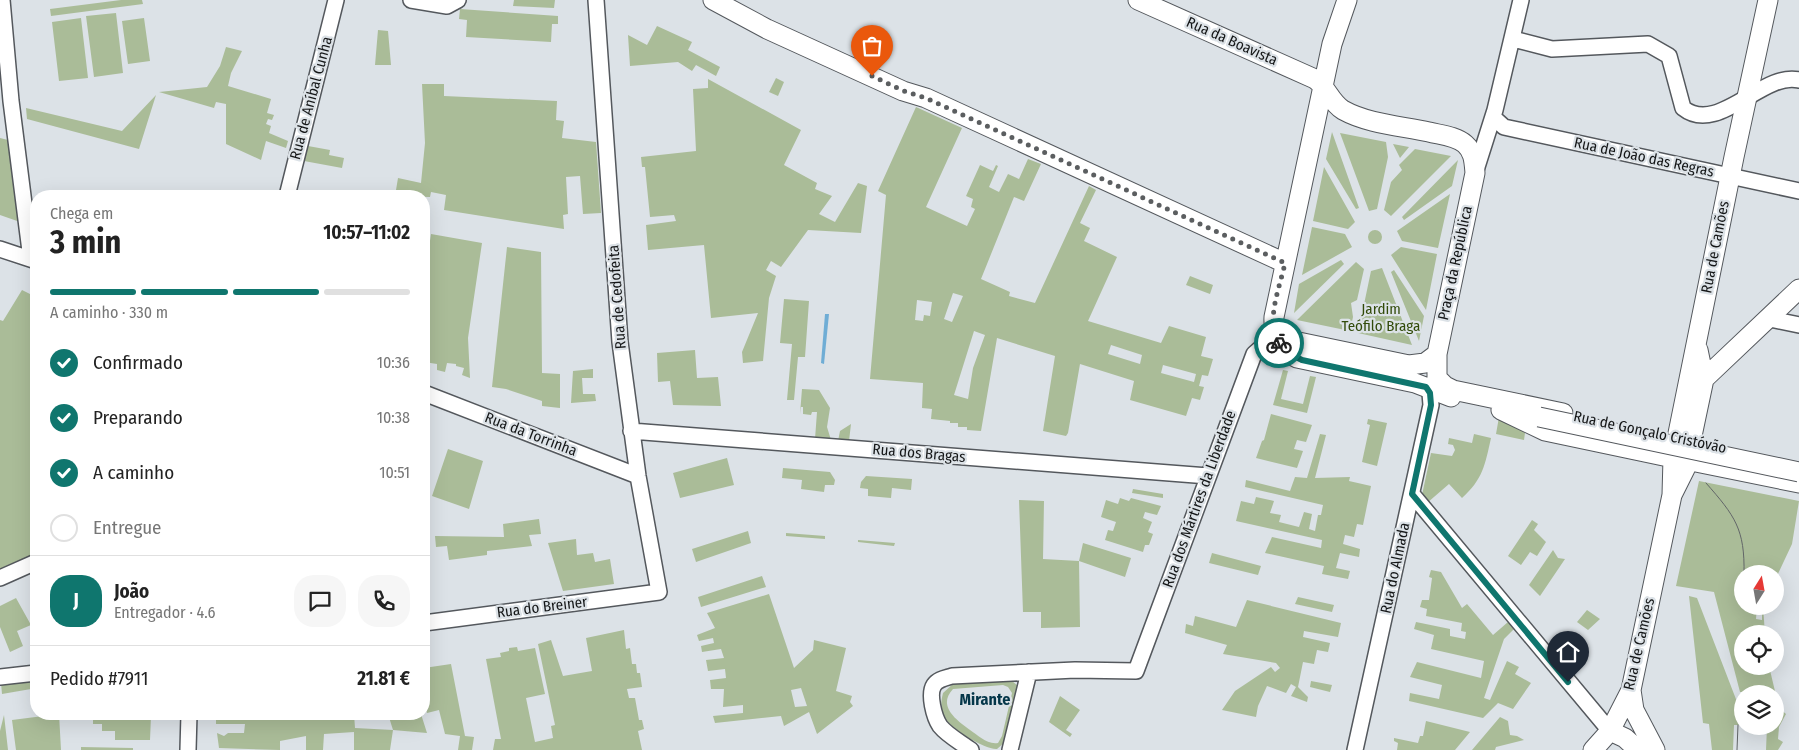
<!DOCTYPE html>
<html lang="pt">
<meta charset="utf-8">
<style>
:root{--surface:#fff;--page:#f6f6f6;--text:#222;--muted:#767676;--line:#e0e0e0;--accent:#0f766e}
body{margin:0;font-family:"Fira Sans Condensed",sans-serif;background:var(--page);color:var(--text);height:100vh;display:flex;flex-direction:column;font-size:19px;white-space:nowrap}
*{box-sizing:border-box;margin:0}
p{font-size:16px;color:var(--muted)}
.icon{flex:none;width:28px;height:28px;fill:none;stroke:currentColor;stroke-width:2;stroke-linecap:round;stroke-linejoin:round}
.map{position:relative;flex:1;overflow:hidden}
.details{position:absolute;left:30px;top:190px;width:400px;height:530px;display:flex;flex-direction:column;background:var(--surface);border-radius:20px;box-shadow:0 5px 20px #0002}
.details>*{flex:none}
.needle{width:32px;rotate:11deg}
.buttons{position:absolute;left:1734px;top:565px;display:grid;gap:10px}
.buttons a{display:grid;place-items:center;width:50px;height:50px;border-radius:50%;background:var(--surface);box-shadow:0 5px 20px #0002;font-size:25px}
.pin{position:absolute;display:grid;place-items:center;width:42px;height:42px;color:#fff;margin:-51px -21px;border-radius:50% 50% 50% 0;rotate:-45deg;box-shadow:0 0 5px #0007}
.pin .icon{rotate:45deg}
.courier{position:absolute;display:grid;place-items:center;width:50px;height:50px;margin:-25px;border:4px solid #0f766e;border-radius:50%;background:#fff;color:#222;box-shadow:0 1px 6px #0007}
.headline em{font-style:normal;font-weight:700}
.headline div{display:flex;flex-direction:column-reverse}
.headline{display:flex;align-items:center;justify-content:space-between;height:85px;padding:0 20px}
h1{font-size:32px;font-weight:700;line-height:38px}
.bar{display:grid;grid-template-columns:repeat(4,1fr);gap:8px 5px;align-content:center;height:60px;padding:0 20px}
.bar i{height:6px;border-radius:4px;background:var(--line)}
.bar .active{background:var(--accent)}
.bar p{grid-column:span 4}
.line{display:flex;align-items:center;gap:12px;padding:0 20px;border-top:1px solid var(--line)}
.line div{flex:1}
.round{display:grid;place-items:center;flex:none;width:52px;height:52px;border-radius:20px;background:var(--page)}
ol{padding:0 20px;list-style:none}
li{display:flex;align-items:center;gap:15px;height:55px}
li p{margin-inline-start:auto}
li .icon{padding:5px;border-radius:50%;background:var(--accent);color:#fff;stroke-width:4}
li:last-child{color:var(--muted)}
li i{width:28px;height:28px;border:2px solid var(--line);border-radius:50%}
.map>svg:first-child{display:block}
</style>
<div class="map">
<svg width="1799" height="750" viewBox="0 0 1799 750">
<rect width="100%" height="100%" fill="#dce2e7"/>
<!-- green -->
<path fill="#aabc98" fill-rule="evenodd" d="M121,0h21l1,4 -92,12 -1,-7z
M514,0h41l-1,8 -41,-2z
M460,9l98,7v8h-6l-1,18 -85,-5 1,-17 -8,-1z
M116,13l7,60 -29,4 -8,-61z
M81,18l7,60 -29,3 -7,-59z
M144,18l6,43 -22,3 -6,-43z
M657,26l35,16 -4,8 32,17 -4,9 -20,-11 -4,6 -14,-9 -48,4 -2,-31 19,10z
M378,30l10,1 3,34h-16z
M226,47l16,4 -11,22 -3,13 43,13 -4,14 7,2 -2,5 -4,-1 -2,5 5,2 -2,7 19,8 -2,7 -20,-7 -5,19 -35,-16v-40l-10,-2 -2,6 -55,-16 48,-5 13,-21z
M776,78l8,4 -6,14 -9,-4z
M708,79l93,51 -17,35 33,18 -2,6 17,7 -13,18 16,8 23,-39 9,3 -6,47 -53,-3 -27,37 -10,-6 -5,9 10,6 -7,22 -6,63 -20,2 -1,-11 16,-39 -47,5 -7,-73 -56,5 -2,-25 30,-4 -2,-6 -24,2 -5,-50h-3l-1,-10 55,-6 -3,-62 15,-1z
M422,84h22v12l113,5 -1,19 8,1 -2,17 34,4 5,71 -18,1 -3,-38 -14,1 2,37 -5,1 1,14 -120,-19 2,-15 -15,-3 -1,5 -35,-1 3,-18 23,5 4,-40z
M156,95l-17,54 -112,-30 -1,-11 96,23z
M916,107l46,21 -36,79 41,19 8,-17 -4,-2 2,-8 -7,-3 14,-31 13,6 3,-6 2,1 -9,21 10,5 9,-18 11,5 9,-20 13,5 -17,37 -10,-4 -33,82 29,13 -1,4 26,7 54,-117 7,4 -16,33 10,5 -6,13 33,16 -29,64 73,22 8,-17 37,11 -5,19 12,3 -5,17 -6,-1 -3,11 5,1 -4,13 -8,-2 -6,18 -56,-16 4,-19 -54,-17 -12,69 -2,3 -23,-5 12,-75 -58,-18 -16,93 -14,-1v-3h-9v-4h-8v-2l-19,-2 1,-10 -10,-1 1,-25 -53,-4 16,-184 -8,-4zM953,293l10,3 -11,26 -8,-3zM917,300l15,2 -2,14 -6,-1 -1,6 -8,-1zM974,331l11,4 -12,33 -5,31 -14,-4zM1111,345l31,10 -2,9 -32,-10zM1163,365l33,9 -2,8 -33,-9z
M1332,132l27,76 -3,1 -30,-50z
M1340,133l46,9 2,15 -11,52 -8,2z
M0,138l12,3 8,81 -20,-7z
M1393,144l16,3 -9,11z
M308,146l22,4 -1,5 15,3 -2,10 -38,-7z
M1415,149l36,7 -60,60 -7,-6 7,-28 11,-12 -3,-5z
M1458,160l-6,26 -48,34 -2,-3z
M1324,167l31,55 -7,7 -35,-8z
M1450,194l-12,54 -36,-7 -5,-10z
M1312,227l33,7 7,13 -50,28z
M1368 237a7 7 0 1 1 14 0a7 7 0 1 1-14 0Z
M431,234l51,9 -14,95 2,40 -8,-3 2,-7 -8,-2v-2l-9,-1 -2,9 -8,-2v-6l-13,-2v-81z
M507,247l34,5 1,121 18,1v34l-18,-2v-5l-36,-12 -14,-2z
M1401,247l36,7 -11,56 -35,-55z
M1341,260l3,4 -50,49 5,-29z
M1356,262l8,7 -7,31 -6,3 2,14 -3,14 -53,-11z
M1382,268l30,77 -54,-12 13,-62z
M1394,270l30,46 -5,25 -28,-69z
M1190,276l23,9 -3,9 -24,-9z
M22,290l14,7 -6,13 6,4v240l-36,16v-250l3,1z
M784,299l25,2 -4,56h-7l-4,43h-7l5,-56 -12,-1z
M695,350l2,28 21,-1 3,29 -48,-1 -3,-24 -12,1 -1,-29z
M593,369v9h-11l1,16h12l1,7 -25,2 2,-32z
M1283,370l5,1 -7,28 22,5 7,-28 6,1 -9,36 -34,-8z
M802,389l17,1 11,18 -3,19 4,13 -16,-1 2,-27h-5l-1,3 -8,-1v-7h-2l-1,7z
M1271,414l41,11 -6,17 -9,-2 -3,9 9,2 -6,17 -41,-10 6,-17 2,-1z
M1499,417l26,16 -1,7 -28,-6z
M1368,419l19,4 -10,43 -15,-4 8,-37 -3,-1z
M851,424l-2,17h-11l2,-10z
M1320,434l6,1 -11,43 35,-1 -1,4 22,5 -8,39 -6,-1 -3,13 -9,-2 -2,9 17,5 -1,8 -19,-4 -4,15 14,3 -2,8 -26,-5 2,-8 -59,-13 7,-16 49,11 1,-8 -86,-19 5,-20 13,3 2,-7 18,4 -4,12 11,2 -2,7 20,5 5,-15 8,2 -3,15 6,2 3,-16h3l2,-10 -78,-18 1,-7 44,11 5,-14 12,1z
M1474,434l17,4c-6,27 -8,41 -29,60l-13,-14 -22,19 -5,-8 9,-42 21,3 3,-6 -2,-5 -5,-1 1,-6 23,5z
M448,449l35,12 -14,48 -37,-13z
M727,458l7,27 -54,13 -7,-25z
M783,468l47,4 5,8 -1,5h-9l-1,7 -23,-3 1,-9 -20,-2z
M866,476l46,3 -1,11 -19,-2 -1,10 -23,-2v-7l-8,-1 1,-6z
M1699,481l100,20 -7,43 -17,36v-6h-33v32h15l-1,13 6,1v-14h1l2,28h-23v32h27l10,42 7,6 -7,13 -1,12 5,3 -5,8h-12l1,-24h8v-32l-35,-2 -26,-100 -38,-6z
M1133,489l30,5v4l-31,-5z
M1120,498l9,3 2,-3 30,8 -4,9 -12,-3 -2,6 9,4 -4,10 5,2 -4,11h-4l-2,7 -38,-12 3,-10 5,1 3,-9 -15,-5 5,-17 12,4z
M1019,500l25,1 -1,58 36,2 4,-18 48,15 -6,19 -46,-16 1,66 -39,1v-16h-18z
M539,519l2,15 -12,1 3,11 -45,5v4l-38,5 -2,-14 -11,1 -1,-11 69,1 -1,-13z
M1532,520l6,4 -4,6 12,12 -9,14 -7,-4 -9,13 -13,-9z
M748,531l3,12 -55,19 -4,-13z
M786,533l39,3v3l-39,-3z
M576,539l1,16 16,-2 2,9 15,-3 4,25 -51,7 -15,-48z
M858,540l37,3 -1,3 -36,-4z
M1553,550l5,8 7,1 -25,37 -11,-11z
M1212,553l49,13 -3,9 -49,-12z
M1431,570l10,2 21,36 5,-4 26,31 15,-13 6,7 -10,10 -20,59 6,2 17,-39 12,6 -4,7 16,9 -18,26 -15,-6 -15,15 -74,-17 1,-8 29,6 3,-14 -32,-8 7,-15 64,16 3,-17 -53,-12 3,-14 -20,-6 2,-7 34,7v7l15,3 1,-7 -5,-1 1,-8 -36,-7 1,-7 -7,-2 2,-7h7l3,-22 -3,-1z
M762,576l4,11 -65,20 -3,-10z
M769,594l25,74 19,-18 1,-10 32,8 -10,43 16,5 -2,6 3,4 -36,28 -8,-22 -25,14 -3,-10 -66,7 -2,-7 30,-3v-8l-20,2 1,-18h-13l-1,-9 16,-2 -1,-9 -17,2 -2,-11 18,-2 -3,-9 -19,3 -1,-6 13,-3 -1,-5 -14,3 -2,-6 18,-7 -8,-15zM801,688l6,18 -12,1 -4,-17z
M1689,596l8,2 42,109h3v18h-8l-1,25h-21l-3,-26 -6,-1z
M1298,597l36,8 -2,7 -37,-8z
M16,598l15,27 -14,6 6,15 -13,6 -10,-25v-21z
M1247,600l94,23 -3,14 -34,-6 -1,6 27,6 -2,9 -11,-2 -3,14 -11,-2 -5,25 10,10 -1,5 -16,-6 5,-9 -5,-3 -5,9 -19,-7 -9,20 -2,11 -34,-7 13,-19 36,-24 4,5 5,-4 -4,-5 -53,-9 4,-9 -42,-12 1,-9 7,2 2,-10 41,11z
M1587,610l13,9 -12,11 -11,-8z
M624,630l2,19 4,-1 2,16h4l1,9h3l2,14 -15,2 2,9h6l4,22h3l2,9 -6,2 4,19h-149l2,-11h6l-15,-80 15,-2 -1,-4 9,-2v-3l8,-1 1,4 17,-3 10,46 -19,4 9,44 18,-4 -2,-12 4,-1 -17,-81 13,-4 12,36 29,-5 -6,-33z
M451,664l14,72 9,1 -2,13h-14l2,-14 -15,-2 -6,-24 -12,3 -3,-10v-35z
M30,679l1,10 -29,5 -1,-11z
M1005,680l7,1 6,5 -13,56 -8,7c-12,1 -47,-21 -53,-32 -4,-8 -3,-16 -1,-24l11,-10zM1003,685l5,2 4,6 -10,43 -4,7c-11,2 -20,-8 -28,-13 -14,-10 -33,-24 -17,-41z
M1311,681l21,4 -2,7 -20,-5z
M1060,696l20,14 -14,20 6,4 -2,3 -21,-15z
M59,714l2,36h-45l-4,-30z
M82,714l69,2 -1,24h-35v-9h-13v-7h-9v-9z
M216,714h138l1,14 38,2 -5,-16h33l6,19 -34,-3 -3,20h-36v-18l-30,2 -1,16h-17v-14l-26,5v9l-61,-2 -2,-15 7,3 4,-3h16l1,-9h-29z
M4,715l4,35h-8v-19z
M1500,717l8,4 2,14 7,1 7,4 -28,7 -1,3h-23z
M1426,721l44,11 -15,18h-58l1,-7 -4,-2v-3l24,5 2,-7h3z
M81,747l52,1v2h-52z"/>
<!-- water -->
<path fill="#6fadd5" d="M825,314h4l-5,50 -3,-1z"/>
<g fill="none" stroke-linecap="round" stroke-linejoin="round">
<defs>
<path id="minor" d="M2,0l9,101 20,158
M411,0l36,6 11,-6
M1513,39l39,10 96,-5 21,12 14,52c35,28 80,-37 116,-28
M1493,117l11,10 295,64
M1476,170l19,-60 26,-110
M287,196l49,-196
M0,249l36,12
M1770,319l29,6
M424,393l214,83
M631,431l577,45
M1412,494l198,237
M0,578l36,-16
M424,623l235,-31 -21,-116 -18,-134 -24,-342
M0,677l36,-4
M188,750l1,-36
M971,750c-9,-7 -23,-14 -31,-24 -6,-9 -12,-32 -6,-41 4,-6 12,-7 18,-9l123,-6 61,1 118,-317 8,-7 15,-7
M1010,750l19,-78
M1355,750l76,-345 -1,-12 -4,-6"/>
<path id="major" d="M713,0l54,29 136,62 23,7 359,165
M1138,0l177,79c12,8 15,23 28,31 25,14 59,16 86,22 12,3 27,4 36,12 9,8 9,18 10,29l-38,181v24l8,8 8,4 110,23
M1347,0l-15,44 -58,273c-1,18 6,33 23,41l118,25 36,14
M1277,340h12l120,25 16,-2 12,-9
M1704,379l95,-90
M1501,410l44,21 128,27
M1686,460l113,23
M1672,495l1,-37 61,-301 34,-157
M1631,690l3,20 21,40
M1610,731l15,7 13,12
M1593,750l17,-19 21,-41 41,-195 13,-26 19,-90 -6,-29"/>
</defs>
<!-- minor casing -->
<use href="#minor" stroke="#54585d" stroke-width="18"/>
<!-- major casing -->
<use href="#major" stroke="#54585d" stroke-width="21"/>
<!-- minor -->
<use href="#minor" stroke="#fff" stroke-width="15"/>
<!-- major -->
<use href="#major" stroke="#fff" stroke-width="19"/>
<!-- tram -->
<path stroke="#626668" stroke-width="1" d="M1706,483c29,33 39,46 38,91
M1737,750l1,-25"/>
<defs>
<path id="major-bridge" d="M1539,417l260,55"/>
</defs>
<!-- major-bridge casing -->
<use href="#major-bridge" stroke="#54585d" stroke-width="21" stroke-linecap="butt"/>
<!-- major-bridge -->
<use href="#major-bridge" stroke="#fff" stroke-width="19"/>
</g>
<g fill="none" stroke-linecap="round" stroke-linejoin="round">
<!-- done -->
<path stroke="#5b5e60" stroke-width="5" stroke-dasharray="0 9" d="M872,76l32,15 22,7 359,165c-5,24 -20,58 -6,80"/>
<!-- route -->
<path stroke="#0f766e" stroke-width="6" d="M1279,343l9,10 14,7 124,27 4,6 1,12 -19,89 156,188"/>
</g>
<g text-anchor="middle" stroke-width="4.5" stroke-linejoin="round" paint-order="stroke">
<!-- street labels -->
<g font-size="15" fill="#151718" stroke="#dce2e7">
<text transform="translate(1232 41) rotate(24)" y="5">Rua da Boavista</text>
<text transform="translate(311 98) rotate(-75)" y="5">Rua de Aníbal Cunha</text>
<text transform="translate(1644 157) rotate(12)" y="5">Rua de João das Regras</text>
<text transform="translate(1715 247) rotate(-79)" y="5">Rua de Camões</text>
<text transform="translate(1455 263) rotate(-78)" y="5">Praça da República</text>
<text transform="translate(617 297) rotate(-94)" y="5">Rua de Cedofeita</text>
<text transform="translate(1650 432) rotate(12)" y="5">Rua de Gonçalo Cristóvão</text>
<text transform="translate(531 434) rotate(21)" y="5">Rua da Torrinha</text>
<text transform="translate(919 453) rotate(5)" y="5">Rua dos Bragas</text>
<text transform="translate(1199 499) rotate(-70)" y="5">Rua dos Mártires da Liberdade</text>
<text transform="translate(1395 568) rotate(-78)" y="5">Rua do Almada</text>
<text transform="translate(542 607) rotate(-7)" y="5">Rua do Breiner</text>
<text transform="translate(1639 644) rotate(-77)" y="5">Rua de Camões</text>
</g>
<!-- park labels -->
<g font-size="15" fill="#324b0a" stroke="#dce2e7">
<text x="1381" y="314">Jardim<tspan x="1381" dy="17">Teófilo Braga</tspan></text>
</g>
<!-- neighbourhood labels -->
<g font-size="16" font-weight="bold" fill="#043649" stroke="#dce2e7">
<text x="985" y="705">Mirante</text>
</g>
</g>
</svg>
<div class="buttons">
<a><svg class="needle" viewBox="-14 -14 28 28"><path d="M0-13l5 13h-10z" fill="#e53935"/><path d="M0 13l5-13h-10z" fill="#767676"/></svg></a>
<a><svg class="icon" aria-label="locate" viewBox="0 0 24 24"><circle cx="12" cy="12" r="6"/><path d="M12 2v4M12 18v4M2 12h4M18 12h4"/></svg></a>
<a><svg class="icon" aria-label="layers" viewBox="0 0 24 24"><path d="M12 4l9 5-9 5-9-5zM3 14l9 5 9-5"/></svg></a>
</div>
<div class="pin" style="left:872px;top:76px;background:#ea580c"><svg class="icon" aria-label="bag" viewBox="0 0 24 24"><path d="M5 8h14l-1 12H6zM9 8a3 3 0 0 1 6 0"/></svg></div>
<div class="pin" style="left:1568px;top:682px;background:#1f2937"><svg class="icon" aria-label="home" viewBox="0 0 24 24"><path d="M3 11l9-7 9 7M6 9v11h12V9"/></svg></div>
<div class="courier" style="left:1279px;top:343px"><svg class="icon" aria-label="bike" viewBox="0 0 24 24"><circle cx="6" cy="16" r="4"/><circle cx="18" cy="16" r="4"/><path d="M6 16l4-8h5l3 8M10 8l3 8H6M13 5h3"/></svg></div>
<section class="details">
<div class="headline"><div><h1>3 min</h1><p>Chega em</p></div><em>10:57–11:02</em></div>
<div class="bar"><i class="active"></i><i class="active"></i><i class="active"></i><i></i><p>A caminho · 330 m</p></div>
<ol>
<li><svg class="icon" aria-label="check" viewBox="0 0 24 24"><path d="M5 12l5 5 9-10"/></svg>Confirmado<p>10:36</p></li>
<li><svg class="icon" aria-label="check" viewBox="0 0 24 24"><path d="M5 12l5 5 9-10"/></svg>Preparando<p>10:38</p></li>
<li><svg class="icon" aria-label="check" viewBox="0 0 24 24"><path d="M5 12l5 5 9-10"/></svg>A caminho<p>10:51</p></li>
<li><i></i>Entregue</li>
</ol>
<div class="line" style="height:90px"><b class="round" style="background:var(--accent);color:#fff">J</b><div><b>João</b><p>Entregador · 4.6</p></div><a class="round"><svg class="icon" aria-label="chat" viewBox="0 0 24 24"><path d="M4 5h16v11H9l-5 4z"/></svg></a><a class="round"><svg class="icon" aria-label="phone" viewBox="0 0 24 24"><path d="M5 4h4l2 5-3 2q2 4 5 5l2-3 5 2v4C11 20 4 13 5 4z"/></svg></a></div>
<div class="line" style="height:65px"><div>Pedido #7911</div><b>21.81 €</b></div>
</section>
</div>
